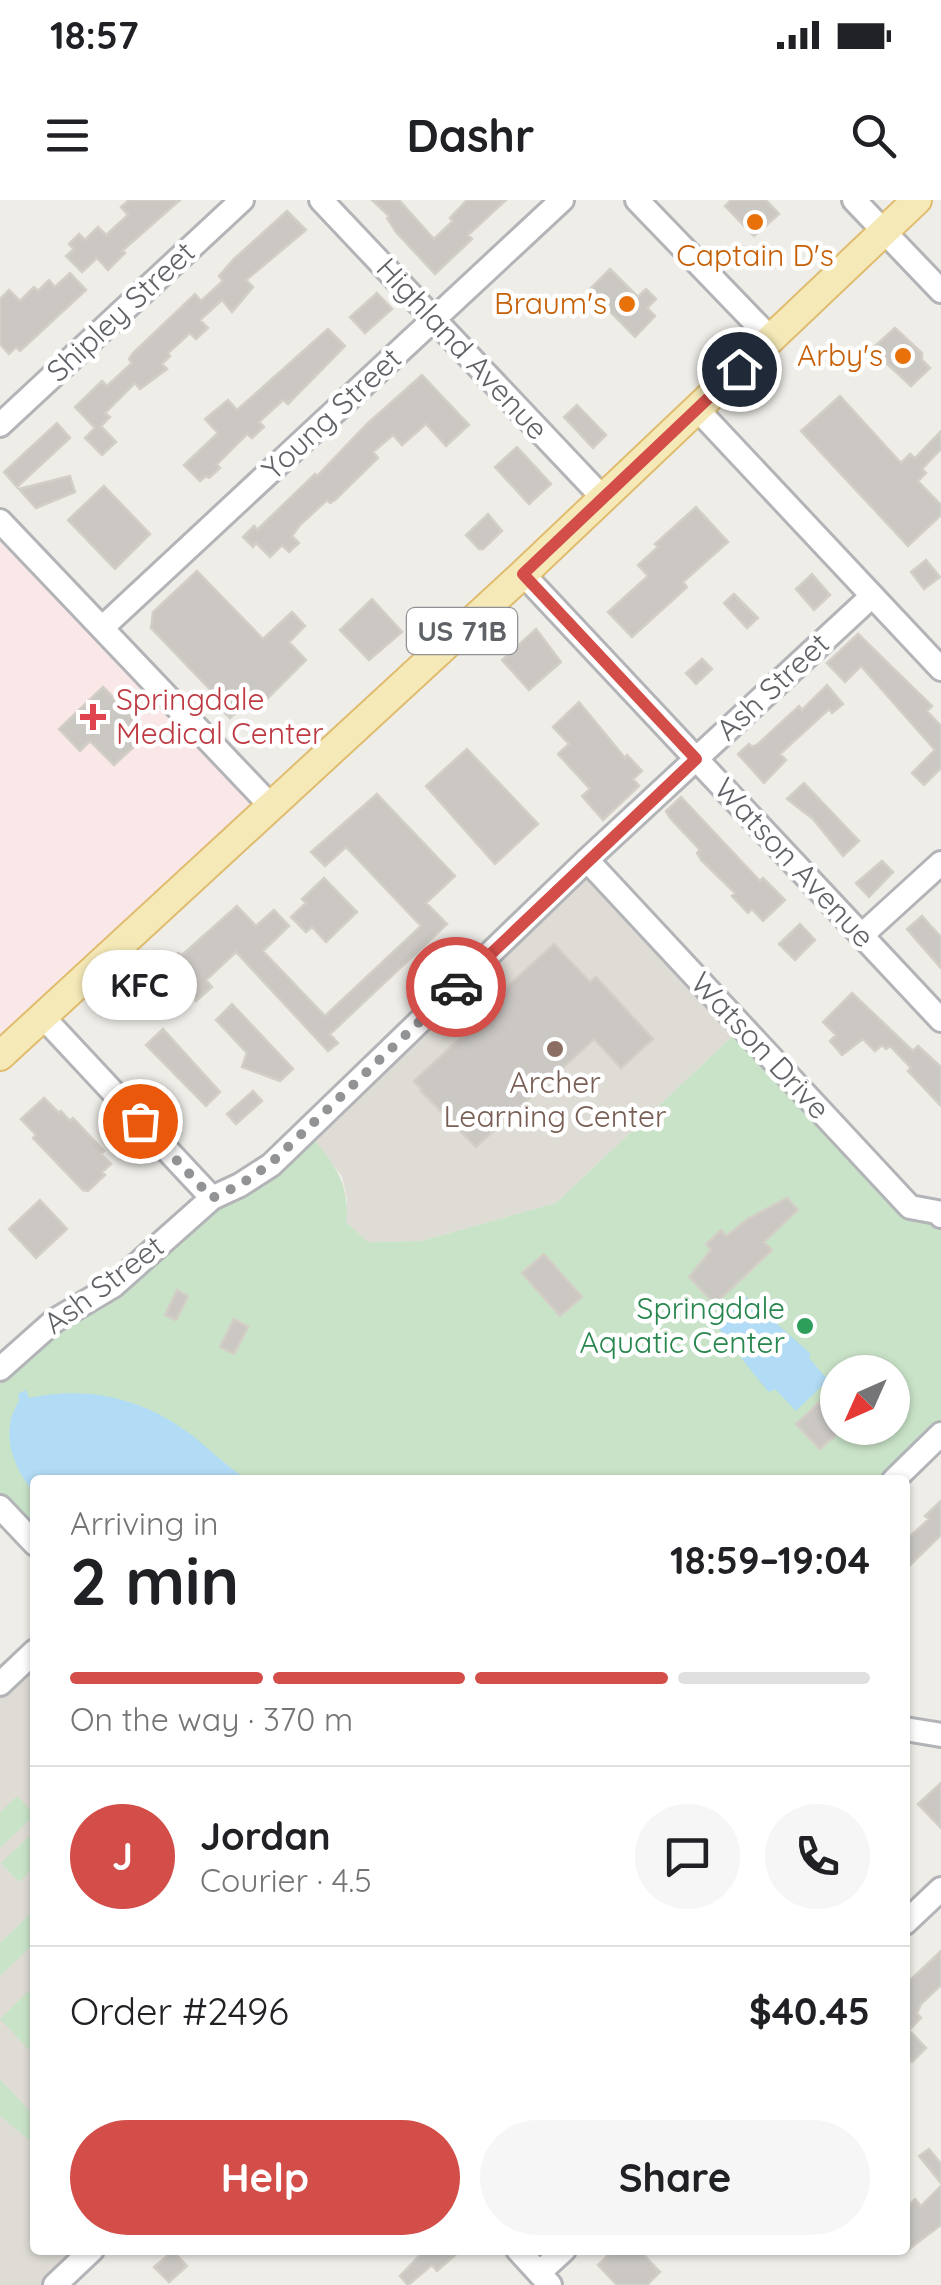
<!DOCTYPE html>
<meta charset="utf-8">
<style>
:root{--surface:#fff;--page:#f6f6f6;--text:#202124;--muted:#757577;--line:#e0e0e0;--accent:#d44e49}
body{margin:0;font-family:Quicksand,sans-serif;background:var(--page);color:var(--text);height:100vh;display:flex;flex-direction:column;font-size:38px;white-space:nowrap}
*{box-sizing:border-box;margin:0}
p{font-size:32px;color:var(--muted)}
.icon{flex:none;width:55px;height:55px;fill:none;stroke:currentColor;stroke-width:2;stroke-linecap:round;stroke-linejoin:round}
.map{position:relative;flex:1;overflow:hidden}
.panel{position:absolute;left:30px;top:1275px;width:880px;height:780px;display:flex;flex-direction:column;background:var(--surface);border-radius:10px;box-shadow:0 2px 8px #0004}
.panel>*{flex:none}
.needle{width:65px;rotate:225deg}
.controls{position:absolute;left:820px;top:1155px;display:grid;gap:20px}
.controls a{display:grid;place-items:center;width:90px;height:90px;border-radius:50%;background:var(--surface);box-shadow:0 2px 8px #0004;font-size:50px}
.pin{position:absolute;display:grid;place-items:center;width:85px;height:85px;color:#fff;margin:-42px;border:5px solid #fff;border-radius:50%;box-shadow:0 2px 10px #0007}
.courier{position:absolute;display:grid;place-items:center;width:100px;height:100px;margin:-50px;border:8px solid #d44e49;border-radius:50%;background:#fff;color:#222;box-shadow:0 2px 12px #0007}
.bubble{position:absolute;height:70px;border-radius:35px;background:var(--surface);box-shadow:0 2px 8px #0004;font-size:32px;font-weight:700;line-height:70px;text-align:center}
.summary em{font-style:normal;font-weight:700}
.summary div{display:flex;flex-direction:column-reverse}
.summary{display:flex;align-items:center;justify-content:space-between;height:170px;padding:0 40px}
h1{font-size:65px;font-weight:700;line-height:75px}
.bar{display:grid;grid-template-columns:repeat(4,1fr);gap:15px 10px;align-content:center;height:120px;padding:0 40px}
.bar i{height:12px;border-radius:8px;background:var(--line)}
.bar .selected{background:var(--accent)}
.bar p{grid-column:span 4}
.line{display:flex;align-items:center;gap:25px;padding:0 40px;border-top:2px solid var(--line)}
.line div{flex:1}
.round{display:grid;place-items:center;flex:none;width:105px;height:105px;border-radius:52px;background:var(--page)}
.action{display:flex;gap:20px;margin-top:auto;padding:20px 40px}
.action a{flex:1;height:115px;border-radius:60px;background:var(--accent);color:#fff;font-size:40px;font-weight:700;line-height:115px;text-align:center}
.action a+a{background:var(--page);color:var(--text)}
.status{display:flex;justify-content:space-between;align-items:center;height:70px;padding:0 50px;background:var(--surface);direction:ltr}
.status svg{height:28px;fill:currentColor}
header{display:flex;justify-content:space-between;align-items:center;height:130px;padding:0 40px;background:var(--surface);font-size:45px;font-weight:700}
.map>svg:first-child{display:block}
</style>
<div class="status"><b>18:57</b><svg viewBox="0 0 49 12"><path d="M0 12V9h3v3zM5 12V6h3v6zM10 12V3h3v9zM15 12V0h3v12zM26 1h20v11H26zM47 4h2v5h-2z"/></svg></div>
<header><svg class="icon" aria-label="menu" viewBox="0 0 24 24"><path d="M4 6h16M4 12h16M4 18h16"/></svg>Dashr<svg class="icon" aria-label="search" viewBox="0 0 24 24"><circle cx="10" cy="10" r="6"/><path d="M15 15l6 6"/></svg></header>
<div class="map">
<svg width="941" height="2085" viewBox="0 0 941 2085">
<rect width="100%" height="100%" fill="#efede8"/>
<!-- education -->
<path fill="#dfdcd6" d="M587,660l156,166 -187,177 -135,38 -53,1 -22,-20 1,-23 -5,-23 -36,-45z
M35,1451v599h57l-37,35h-55v-601z"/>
<!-- medical -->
<path fill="#f9e8e7" d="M0,321l272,286 -272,249z"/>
<!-- green -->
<path fill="#c9e3c8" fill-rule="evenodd" d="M743,826l166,181 32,9v218l-47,46h-859v64l-35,-37v-138l306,-238c25,28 45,51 40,91l22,20 53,-1 135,-38zM838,1172h54v56h-54z
M17,1596l18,19 -35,33v-36z
M35,1631v36l-16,15 -18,-19z
M35,1709v34l-35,33v-33z
M35,1785v71l-35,-37z
M0,1879l35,38v28l-35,-29z"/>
<!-- water -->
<path fill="#b2dbf5" d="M744,1095l67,59 -2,4 19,22 -32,31 -21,-22 -6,3c-20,-22 -35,-46 -55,-69z
M26,1190l3,8c56,-12 110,-1 157,33 21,15 39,35 62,49h-213v14c-24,-28 -35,-64 -16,-93l-1,-7z"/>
<!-- building -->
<path fill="#cbc8c4" stroke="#d3cfc7" stroke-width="2.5" d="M129,0h51l-58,51 3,2 -17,17 -11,-12 -15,14 -16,-16 8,-7 -5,-5 10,-10 6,6 13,-13 8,8 22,-20 -7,-8z
M372,0h27l35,39 19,-18 -3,-3 17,-18h39l-38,35 4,4 -37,35 -39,-42 -9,-14 2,-2z
M731,0h35l13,14 -25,22 -29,-30z
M287,11l19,19 -60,50 7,7 -21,25 -10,-12 -22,20 8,8 -12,11 -6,-6 -22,20 2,3 -8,8 5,5 -27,20 -5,-6 -30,30 5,4 -9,9 15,16 -14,13 -17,-17 10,-10 -20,-21 27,-26 5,5 25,-23 -3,-4 4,-6 62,-59 6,7 22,-20 -4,-5 15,-17z
M610,69l28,28 8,-8 10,10 -9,9 8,8 -20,21 -46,-47z
M70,73l16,17 -66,61 -4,-4 -7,7 -9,-10v-45l9,-9 11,11 14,-14 4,4 11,-11 6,7z
M377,93l15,16 -27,24 -15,-16z
M895,128l27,25v7l8,8 -19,18 -26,-24 1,-4 -11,-12z
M328,129l17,17 -57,58 -5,-4 -24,22 5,5 -12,11 -5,-4 -30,30 3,4 -11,10 -3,-2 -6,5 -16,-16 34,-32 -13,-14 23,-19 9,10z
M422,175l47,50 -23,21 -20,-22 -24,21 -9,-10 -20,17 5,6 -43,42 -5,3 -3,-3 -27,25 -8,11 7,7 -10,9 -7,-7 -12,12 -14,-14 -3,4 -10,-10 11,-11 3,4 58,-56 2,2 50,-52z
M840,196l61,67 9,-9 5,4 26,-27v18l-19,20 4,4 -8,8 23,24v10l-33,31 -107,-115z
M577,205l29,30 -13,13 -29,-31z
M57,223l13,15 -53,49 -13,-15z
M517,247l34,37 -22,20 -34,-37z
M70,276l5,16 -39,16 -17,-19z
M104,286l46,48 -35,35 -47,-49z
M696,307l32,35 -45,40 4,5 -55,50 -24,-25 40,-36 -10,-11 20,-18 -3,-3z
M488,314l14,17 -19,18h-4l-13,-14z
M926,360l14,17 -16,12 -13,-17z
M197,371l66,68 29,-27 13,14 -16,16 17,18 -44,44 -8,-9 -24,23 -10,-10 4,-4 -73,-76 2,-16z
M812,374l18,21 -16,15 -18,-21z
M734,394l24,24 -11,10 -23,-25z
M372,399l30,33 -33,28 -29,-30z
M536,429l25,33 -32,28 -27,-30z
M858,434l74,72 -5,5 14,15v42l-17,17 -12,-12 23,-23 -74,-84 -16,16 -18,-19z
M702,459l10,10 -16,15 -10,-11z
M827,485l16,19 -11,9 -3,-4 -49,45 6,6 -22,23 -26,-29 11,-10 3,3 6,-3 41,-38 3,4z
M103,487l46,46 -35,32 -24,-24 -10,10 -21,-22z
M579,502l46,56 2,-3 15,16 -9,8 6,7 -36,34 -21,-24 8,-7 -32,-35 11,-10 -16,-17z
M467,549l71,75 -43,40 -69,-78z
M804,583l55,58 -16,15 -30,-37 -26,-20z
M377,594l78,82 -29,27 21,21 -117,110 8,9 -10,8 -92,-99 -30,28 6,7 -16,14 -31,-36 13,-12 4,2 55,-49 19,20 18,-16 15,16 -26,25 62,65 96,-90 -75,-79 -21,19 -14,-14z
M681,597l79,84 3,-3 22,22 -22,21 -11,-12 -4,4 -16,-17 3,-3 -34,-33 -4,-7 3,-3 -30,-32 -4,-7z
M882,661l11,11 -24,25 -13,-14z
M324,678l33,34 -31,30 -14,-15 -6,5 -15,-15 15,-14 -4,-4z
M922,716l19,21v31l-34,-39z
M800,724l15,16 -20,20 -16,-16z
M554,744l36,38 6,-5 57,62 -32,29 -27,-29 -118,108 -55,-56 1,-1 -8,-9 65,-60 -4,-5z
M852,793l61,58 5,-5 23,21v39l-33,-35 3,-3 -21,-22 -4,3 -4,-4 -7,6 -12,-12 -21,16 -12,-14 6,-6 -13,-13z
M232,804l61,65 -13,12 -38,-14 5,-14 -31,-33z
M163,829l57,63 -14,14 -60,-61z
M253,891l9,10 -26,23 -9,-10z
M44,898l15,15 2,-2 9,10 3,-3 31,33 -3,3 10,10 -9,8 3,3 -17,16 -5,-1 -50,-52 3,-3 -15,-16z
M787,998l11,12 -34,32 8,8 -57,54 -26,-27 22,-27 -5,-6 15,-14 5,6 23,-18z
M40,1000l27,29 -31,29 -27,-29z
M544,1054l38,43 -22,19 -38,-43z
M177,1090l11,6 -12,24 -11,-5z
M234,1119l14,8 -14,27 -14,-7z
M838,1185v48l-18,16 -24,-25z
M941,1301v34l-36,35v-29l24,-22 -4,-3z
M941,1583v45l-23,-24z
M941,1751v34l-20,19 -4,9 4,5 -12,12 17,18 -14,14 -7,-8v-69z
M929,1949l12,15v19l-22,-27z
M941,1986v39l-36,27v-43l10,-10 6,7z
M425,2050h36l-24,21 -5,-6 -24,20 -8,-9z
M613,2050h26l21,22 -13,13h-30l-19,-20z
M173,2051l14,15 -18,16 -15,-15z"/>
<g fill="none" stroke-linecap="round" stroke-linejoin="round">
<defs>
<path id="minor" d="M321,0l282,298
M637,0l134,139
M854,0l87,91
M697,209l244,260
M0,225l242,-225
M0,321l272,286
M523,374l418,446
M102,428l460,-428
M587,660l323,347 27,5 4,4
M862,735l79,-72
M43,817l169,181
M0,1169l54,-48 59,-35 99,-88 28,-13 31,-20 316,-305 285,-264
M894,1280l47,-46
M0,1307l35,37
M0,1484l35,-33
M905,1529l36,6
M905,1723l36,-34
M518,2050l32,35
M539,2073l25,-23
M55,2085l37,-35"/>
<path id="major" d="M0,856l523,-482 394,-374"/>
</defs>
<!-- minor casing -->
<use href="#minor" stroke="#b3b4b8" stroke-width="28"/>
<!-- major casing -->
<use href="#major" stroke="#e0bc6f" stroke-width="32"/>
<!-- minor -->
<use href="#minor" stroke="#fff" stroke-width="22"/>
<!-- major -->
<use href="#major" stroke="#f5e9b7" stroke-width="28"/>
</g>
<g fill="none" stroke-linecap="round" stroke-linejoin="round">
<!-- done -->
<path stroke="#919394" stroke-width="10" stroke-dasharray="0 18" d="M140,921l72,77 28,-13 30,-21 186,-177"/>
<!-- route -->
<path stroke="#d44e49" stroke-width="12" d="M456,787l240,-228 -173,-185 216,-205"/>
</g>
<!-- markers -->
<g fill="#e8710a" stroke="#fff" stroke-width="4">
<circle cx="755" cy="22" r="10"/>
<circle cx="627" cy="104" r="10"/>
<circle cx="903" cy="156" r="10"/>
</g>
<path fill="#e0444e" stroke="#fff" stroke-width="4" d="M88 502h10v10h10v10h-10v10h-10v-10h-10v-10h10z"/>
<circle fill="#8d6e63" stroke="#fff" stroke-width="4" cx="555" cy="849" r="10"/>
<circle fill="#2e9e5b" stroke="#fff" stroke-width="4" cx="805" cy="1126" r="10"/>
<g text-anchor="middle" stroke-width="9" stroke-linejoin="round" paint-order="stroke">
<!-- shield labels -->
<rect fill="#fff" stroke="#8f9194" stroke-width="2.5" x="407" y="408" width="110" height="46" rx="8"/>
<g font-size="28" font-weight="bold" fill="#5f6266">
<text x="462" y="441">US 71B</text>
</g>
<!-- food labels -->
<g font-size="30" fill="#c56008" stroke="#fff" text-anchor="end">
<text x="755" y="66" text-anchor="middle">Captain D's</text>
<text x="607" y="114">Braum's</text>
<text x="883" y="166">Arby's</text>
</g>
<!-- street labels -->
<g font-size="30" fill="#5f6266" stroke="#fff">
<text transform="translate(121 112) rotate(-43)" y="10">Shipley Street</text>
<text transform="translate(462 149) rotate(47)" y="10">Highland Avenue</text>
<text transform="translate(332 214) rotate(-43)" y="10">Young Street</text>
<text transform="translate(773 487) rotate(-43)" y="10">Ash Street</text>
<text transform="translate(794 663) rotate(47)" y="10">Watson Avenue</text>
<text transform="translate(760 846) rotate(47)" y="10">Watson Drive</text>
<text transform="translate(104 1085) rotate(-37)" y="10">Ash Street</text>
</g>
<!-- health labels -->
<g font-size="30" fill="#be3a42" stroke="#fff" text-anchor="start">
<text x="116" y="510">Springdale<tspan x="116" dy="34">Medical Center</tspan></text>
</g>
<!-- education labels -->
<g font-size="30" fill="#785e54" stroke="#fff">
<text x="555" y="893">Archer<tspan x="555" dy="34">Learning Center</tspan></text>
</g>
<!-- leisure labels -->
<g font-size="30" fill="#27864d" stroke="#fff" text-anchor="end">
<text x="785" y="1119">Springdale<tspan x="785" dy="34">Aquatic Center</tspan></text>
</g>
</g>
</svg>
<div class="controls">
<a><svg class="needle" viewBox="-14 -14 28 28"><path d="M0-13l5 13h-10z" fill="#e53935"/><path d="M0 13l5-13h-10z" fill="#757577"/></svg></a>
</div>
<div class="pin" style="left:140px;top:921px;background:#ea580c"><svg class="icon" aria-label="bag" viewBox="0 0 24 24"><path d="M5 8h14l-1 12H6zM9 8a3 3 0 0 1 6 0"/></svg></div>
<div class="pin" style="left:739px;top:169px;background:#1f2937"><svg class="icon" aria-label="home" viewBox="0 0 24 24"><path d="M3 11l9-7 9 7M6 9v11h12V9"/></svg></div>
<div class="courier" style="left:456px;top:787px"><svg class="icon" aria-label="car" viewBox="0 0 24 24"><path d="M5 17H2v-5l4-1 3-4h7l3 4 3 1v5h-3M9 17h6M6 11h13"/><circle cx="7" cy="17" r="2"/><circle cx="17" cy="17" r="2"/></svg></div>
<div class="bubble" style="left:82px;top:750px;width:115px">KFC</div>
<section class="panel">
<div class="summary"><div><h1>2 min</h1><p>Arriving in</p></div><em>18:59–19:04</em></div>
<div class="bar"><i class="selected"></i><i class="selected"></i><i class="selected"></i><i></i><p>On the way · 370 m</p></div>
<div class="line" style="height:180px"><b class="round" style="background:var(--accent);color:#fff">J</b><div><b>Jordan</b><p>Courier · 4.5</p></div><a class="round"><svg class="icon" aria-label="chat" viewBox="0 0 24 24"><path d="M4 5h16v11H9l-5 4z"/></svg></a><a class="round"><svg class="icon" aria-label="phone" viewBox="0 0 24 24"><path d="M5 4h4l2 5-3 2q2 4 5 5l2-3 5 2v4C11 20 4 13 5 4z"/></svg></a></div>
<div class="line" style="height:130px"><div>Order #2496</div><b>$40.45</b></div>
<div class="action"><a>Help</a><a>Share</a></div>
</section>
</div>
